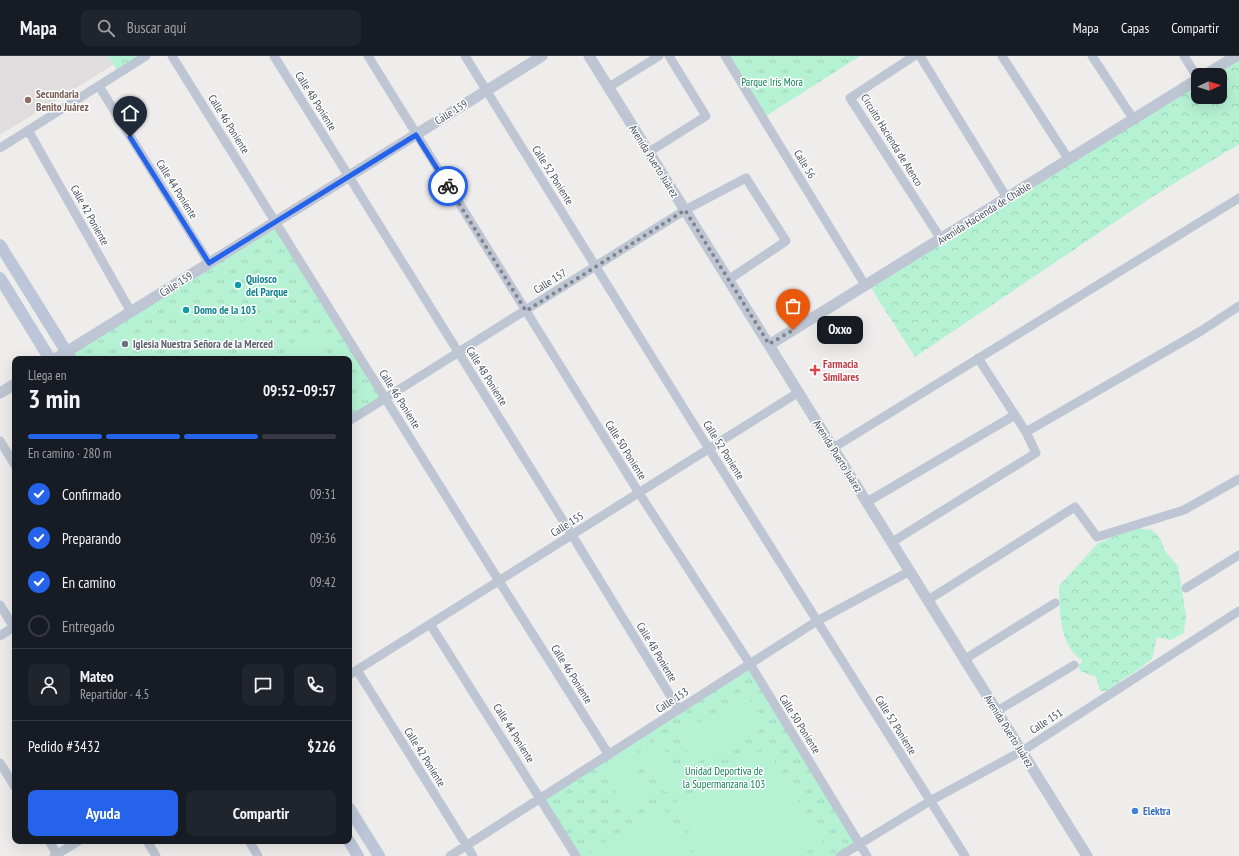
<!DOCTYPE html>
<html lang="es">
<meta charset="utf-8">
<style>
:root{--surface:#171b24;--page:#20242c;--text:#f1f3f6;--muted:#9ea1a6;--line:#363941;--accent:#2563eb}
body{margin:0;font-family:"PT Sans Narrow",sans-serif;background:var(--page);color:var(--text);height:100vh;display:flex;flex-direction:column;font-size:15px;white-space:nowrap}
*{box-sizing:border-box;margin:0}
p{font-size:13px;color:var(--muted)}
.icon{flex:none;width:22px;height:22px;fill:none;stroke:currentColor;stroke-width:2;stroke-linecap:round;stroke-linejoin:round}
.map{position:relative;flex:1;overflow:hidden}
.side{position:absolute;left:12px;top:300px;width:340px;height:488px;display:flex;flex-direction:column;background:var(--surface);border-radius:8px;box-shadow:0 4px 16px #0002}
.side>*{flex:none}
.needle{width:26px;rotate:86deg}
.controls{position:absolute;left:1191px;top:12px;display:grid;gap:8px}
.controls a{display:grid;place-items:center;width:36px;height:36px;border-radius:8px;background:var(--surface);box-shadow:0 4px 16px #0002;font-size:20px}
.pin{position:absolute;display:grid;place-items:center;width:34px;height:34px;color:#fff;margin:-41px -17px;border-radius:50% 50% 50% 0;rotate:-45deg;box-shadow:0 0 4px #0007}
.pin .icon{rotate:45deg}
.courier{position:absolute;display:grid;place-items:center;width:40px;height:40px;margin:-20px;border:3px solid #2563eb;border-radius:50%;background:#fff;color:#222;box-shadow:0 1px 5px #0007}
.bubble{position:absolute;height:28px;border-radius:8px;background:var(--surface);box-shadow:0 4px 16px #0002;font-size:13px;font-weight:700;line-height:28px;text-align:center}
.headline em{font-style:normal;font-weight:700}
.headline div{display:flex;flex-direction:column-reverse}
.headline{display:flex;align-items:center;justify-content:space-between;height:68px;padding:0 16px}
h1{font-size:26px;font-weight:700;line-height:30px}
.bar{display:grid;grid-template-columns:repeat(4,1fr);gap:6px 4px;align-content:center;height:48px;padding:0 16px}
.bar i{height:5px;border-radius:3px;background:var(--line)}
.bar .active{background:var(--accent)}
.bar p{grid-column:span 4}
.line{display:flex;align-items:center;gap:10px;padding:0 16px;border-top:1px solid var(--line)}
.line div{flex:1}
.round{display:grid;place-items:center;flex:none;width:42px;height:42px;border-radius:8px;background:var(--page)}
ol{padding:0 16px;list-style:none}
li{display:flex;align-items:center;gap:12px;height:44px}
li p{margin-inline-start:auto}
li .icon{padding:4px;border-radius:50%;background:var(--accent);color:#fff;stroke-width:4}
li:last-child{color:var(--muted)}
li i{width:22px;height:22px;border:2px solid var(--line);border-radius:50%}
.cta{display:flex;gap:8px;margin-top:auto;padding:8px 16px}
.cta a{flex:1;height:46px;border-radius:8px;background:var(--accent);color:#fff;font-size:16px;font-weight:700;line-height:46px;text-align:center}
.cta a+a{background:var(--page);color:var(--text)}
header{display:flex;align-items:center;gap:24px;box-sizing:border-box;height:56px;padding:0 20px;background:var(--surface);border-bottom:1px solid var(--line)}
header strong{font-size:19px}
nav{display:flex;gap:22px;margin-inline-start:auto;font-size:14px}
.search{width:280px;height:36px;background:var(--page);display:flex;align-items:center;gap:10px;box-sizing:border-box;padding:0 14px;border-radius:8px;color:var(--muted);font-size:15px}
.map>svg:first-child{display:block}
</style>
<header>
<strong>Mapa</strong>
<div class="search"><svg class="icon" aria-label="search" viewBox="0 0 24 24"><circle cx="10" cy="10" r="6"/><path d="M15 15l6 6"/></svg>Buscar aquí</div>
<nav><a>Mapa</a><a>Capas</a><a>Compartir</a></nav>
</header>
<div class="map">
<svg width="1239" height="800" viewBox="0 0 1239 800">
<defs>
<pattern id="forest-crowns" width="20" height="18" patternUnits="userSpaceOnUse"><rect width="20" height="18" fill="#b5f2d4"/><path d="M2 6a3 3 0 1 1 6 0M12 15a3 3 0 1 1 6 0" fill="none" stroke="#9dd1b8"/></pattern>
<pattern id="park-tufts" width="24" height="20" patternUnits="userSpaceOnUse"><rect width="24" height="20" fill="#b5f2d4"/><path d="M3 7l-1-3M5 7V3M7 7l1-3M15 17l-1-3M17 17v-4M19 17l1-3" fill="none" stroke="#9dd1b8"/></pattern>
</defs>
<rect width="100%" height="100%" fill="#efecec"/>
<!-- education -->
<path fill="#e0ddde" d="M0,0h108l5,9 -113,70z"/>
<!-- forest -->
<path fill="url(#forest-crowns)" d="M1239,2v86l-87,53 -237,160 -44,-69 327,-204v13h22v-22h-8z
M1133,472l19,2 8,8 5,13 13,15 8,50 -2,17 -13,7 -14,-3 -5,22 -13,10 -17,11 -6,6 -9,5h-7l-4,-14 -16,-6 -2,-6 3,-2 1,-3c-22,-13 -23,-50 -23,-74l38,-42z"/>
<!-- park -->
<path fill="url(#park-tufts)" d="M108,0h38l-27,17z
M725,0h135l-97,62z
M275,166l110,176 -36,22v-61h-278l-4,-7z
M749,612l108,175 -21,13h-257l-35,-57z"/>
<!-- pitch -->
<path fill="#b5f2d4" d="M248,262l23,35 -9,6h-13l-19,-30z
M222,272l12,19 -21,12h-17l-7,-12z
M313,274l18,29h-37l-8,-12z
M746,637l18,29 -69,42 -18,-28z
M658,683l26,42 -18,12 -26,-43z
M766,692l58,93 -24,15h-92l-22,-28 -14,-24z
M629,701l24,39 -24,15 -25,-38z
M662,749l32,51h-100l-4,-5z"/>
<g fill="none" stroke-linecap="round" stroke-linejoin="round">
<!-- minor -->
<path stroke="#bec6d3" stroke-width="9" d="M172,0l327,525 110,174
M274,0l298,479 107,175
M368,0l271,437 111,171 117,192
M465,0l244,393 256,407
M725,0l140,229
M914,0l-64,42 91,141
M920,0l87,142
M1002,0l67,104
M1092,0l42,64
M1184,0l14,22
M99,30l110,177
M609,31l50,-31
M28,74l103,182
M0,92l146,-92
M649,96l57,-36 -37,-60
M349,365l336,-211 61,-32 40,63 -58,39
M1026,376l175,-101 38,-25
M0,385l15,24
M833,392l406,-250
M867,446l148,-87
M892,486l144,-89 -10,-21 -48,-74
M1186,532l53,-33
M928,544l147,-93 22,30 87,-27 55,-31
M0,549l15,24
M430,568l146,232
M0,580l15,-10
M965,603l90,-56
M357,614l116,186
M349,619l450,-283
M997,655l77,-46
M0,707l15,24
M49,785l9,15
M147,785l9,15
M249,785l9,15
M54,800l25,-15
M450,800l367,-235 93,-50
M840,800l90,-55 92,-50 217,-140"/>
<!-- tertiary -->
<path stroke="#bec6d3" stroke-width="11" d="M589,0l498,800
M1205,19l31,-19
M769,289l429,-266
M55,303l487,-303
M0,337l15,-9"/>
<!-- secondary -->
<path stroke="#bcc6d8" stroke-width="12" d="M0,189l71,114
M0,222l50,81
M349,752l30,48
M349,785l9,15"/>
</g>
<g fill="none" stroke-linecap="round" stroke-linejoin="round">
<!-- done -->
<path stroke="#7f858e" stroke-width="4" stroke-dasharray="0 7.2" d="M448,130l78,125 159,-101 84,134 24,-14"/>
<!-- route -->
<path stroke="#2563eb" stroke-width="5" d="M130,81l79,126 207,-128 32,51"/>
</g>
<!-- markers -->
<circle fill="#8d6e63" stroke="#fff" stroke-width="1.5" cx="28" cy="44" r="4"/>
<g fill="#0f9aa8" stroke="#fff" stroke-width="1.5">
<circle cx="238" cy="229" r="4"/>
<circle cx="186" cy="254" r="4"/>
</g>
<circle fill="#6b7280" stroke="#fff" stroke-width="1.5" cx="125" cy="288" r="4"/>
<path fill="#e0444e" stroke="#fff" stroke-width="1.5" d="M813 308h4v4h4v4h-4v4h-4v-4h-4v-4h4z"/>
<circle fill="#3f7fe0" stroke="#fff" stroke-width="1.5" cx="1135" cy="755" r="4"/>
<g text-anchor="middle" stroke-width="3" stroke-linejoin="round" paint-order="stroke">
<!-- park labels -->
<g font-size="11" fill="#0e8255" stroke="#fff">
<text x="772" y="30">Parque Iris Mora</text>
<text x="724" y="719">Unidad Deportiva de<tspan x="724" dy="13">la Supermanzana 103</tspan></text>
</g>
<!-- education labels -->
<g font-size="11" font-weight="bold" fill="#785e54" stroke="#fff" text-anchor="start">
<text x="36" y="42">Secundaria<tspan x="36" dy="13">Benito Juárez</tspan></text>
</g>
<!-- street labels -->
<g font-size="11" fill="#434d5b" stroke="#fff">
<text transform="translate(316 45) rotate(58)" y="4">Calle 48 Poniente</text>
<text transform="translate(451 56) rotate(-32)" y="4">Calle 159</text>
<text transform="translate(229 68) rotate(58)" y="4">Calle 46 Poniente</text>
<text transform="translate(892 84) rotate(58)" y="4">Circuito Hacienda de Atenco</text>
<text transform="translate(654 105) rotate(58)" y="4">Avenida Puerto Juárez</text>
<text transform="translate(805 108) rotate(59)" y="4">Calle 56</text>
<text transform="translate(553 119) rotate(58)" y="4">Calle 52 Poniente</text>
<text transform="translate(177 133) rotate(58)" y="4">Calle 44 Poniente</text>
<text transform="translate(984 157) rotate(-32)" y="4">Avenida Hacienda de Chable</text>
<text transform="translate(90 159) rotate(61)" y="4">Calle 42 Poniente</text>
<text transform="translate(550 225) rotate(-32)" y="4">Calle 157</text>
<text transform="translate(176 228) rotate(-32)" y="4">Calle 159</text>
<text transform="translate(487 320) rotate(58)" y="4">Calle 48 Poniente</text>
<text transform="translate(400 343) rotate(58)" y="4">Calle 46 Poniente</text>
<text transform="translate(626 394) rotate(58)" y="4">Calle 50 Poniente</text>
<text transform="translate(724 394) rotate(58)" y="4">Calle 52 Poniente</text>
<text transform="translate(838 400) rotate(58)" y="4">Avenida Puerto Juárez</text>
<text transform="translate(567 468) rotate(-32)" y="4">Calle 155</text>
<text transform="translate(657 596) rotate(59)" y="4">Calle 48 Poniente</text>
<text transform="translate(572 618) rotate(58)" y="4">Calle 46 Poniente</text>
<text transform="translate(672 644) rotate(-33)" y="4">Calle 153</text>
<text transform="translate(1046 665) rotate(-33)" y="4">Calle 151</text>
<text transform="translate(800 668) rotate(58)" y="4">Calle 50 Poniente</text>
<text transform="translate(896 669) rotate(58)" y="4">Calle 52 Poniente</text>
<text transform="translate(1009 675) rotate(58)" y="4">Avenida Puerto Juárez</text>
<text transform="translate(514 677) rotate(58)" y="4">Calle 44 Poniente</text>
<text transform="translate(425 701) rotate(58)" y="4">Calle 42 Poniente</text>
</g>
<!-- culture labels -->
<g font-size="11" font-weight="bold" fill="#0d838f" stroke="#fff" text-anchor="start">
<text x="246" y="227">Quiosco<tspan x="246" dy="13">del Parque</tspan></text>
<text x="194" y="258">Domo de la 103</text>
</g>
<!-- worship labels -->
<g font-size="11" font-weight="bold" fill="#5b616d" stroke="#fff" text-anchor="start">
<text x="133" y="292">Iglesia Nuestra Señora de la Merced</text>
</g>
<!-- health labels -->
<g font-size="11" font-weight="bold" fill="#be3a42" stroke="#fff" text-anchor="start">
<text x="823" y="312">Farmacia<tspan x="823" dy="13">Similares</tspan></text>
</g>
<!-- shop labels -->
<g font-size="11" font-weight="bold" fill="#366cbe" stroke="#fff" text-anchor="start">
<text x="1143" y="759">Elektra</text>
</g>
</g>
</svg>
<div class="controls">
<a><svg class="needle" viewBox="-14 -14 28 28"><path d="M0-13l5 13h-10z" fill="#e53935"/><path d="M0 13l5-13h-10z" fill="#9ea1a6"/></svg></a>
</div>
<div class="pin" style="left:793px;top:274px;background:#ea580c"><svg class="icon" aria-label="bag" viewBox="0 0 24 24"><path d="M5 8h14l-1 12H6zM9 8a3 3 0 0 1 6 0"/></svg></div>
<div class="pin" style="left:130px;top:81px;background:#1f2937"><svg class="icon" aria-label="home" viewBox="0 0 24 24"><path d="M3 11l9-7 9 7M6 9v11h12V9"/></svg></div>
<div class="courier" style="left:448px;top:130px"><svg class="icon" aria-label="bike" viewBox="0 0 24 24"><circle cx="6" cy="16" r="4"/><circle cx="18" cy="16" r="4"/><path d="M6 16l4-8h5l3 8M10 8l3 8H6M13 5h3"/></svg></div>
<div class="bubble" style="left:817px;top:260px;width:46px">Oxxo</div>
<section class="side">
<div class="headline"><div><h1>3 min</h1><p>Llega en</p></div><em>09:52–09:57</em></div>
<div class="bar"><i class="active"></i><i class="active"></i><i class="active"></i><i></i><p>En camino · 280 m</p></div>
<ol>
<li><svg class="icon" aria-label="check" viewBox="0 0 24 24"><path d="M5 12l5 5 9-10"/></svg>Confirmado<p>09:31</p></li>
<li><svg class="icon" aria-label="check" viewBox="0 0 24 24"><path d="M5 12l5 5 9-10"/></svg>Preparando<p>09:36</p></li>
<li><svg class="icon" aria-label="check" viewBox="0 0 24 24"><path d="M5 12l5 5 9-10"/></svg>En camino<p>09:42</p></li>
<li><i></i>Entregado</li>
</ol>
<div class="line" style="height:72px"><a class="round"><svg class="icon" aria-label="person" viewBox="0 0 24 24"><circle cx="12" cy="8" r="4"/><path d="M4 21q1-7 8-7t8 7"/></svg></a><div><b>Mateo</b><p>Repartidor · 4.5</p></div><a class="round"><svg class="icon" aria-label="chat" viewBox="0 0 24 24"><path d="M4 5h16v11H9l-5 4z"/></svg></a><a class="round"><svg class="icon" aria-label="phone" viewBox="0 0 24 24"><path d="M5 4h4l2 5-3 2q2 4 5 5l2-3 5 2v4C11 20 4 13 5 4z"/></svg></a></div>
<div class="line" style="height:52px"><div>Pedido #3432</div><b>$226</b></div>
<div class="cta"><a>Ayuda</a><a>Compartir</a></div>
</section>
</div>
